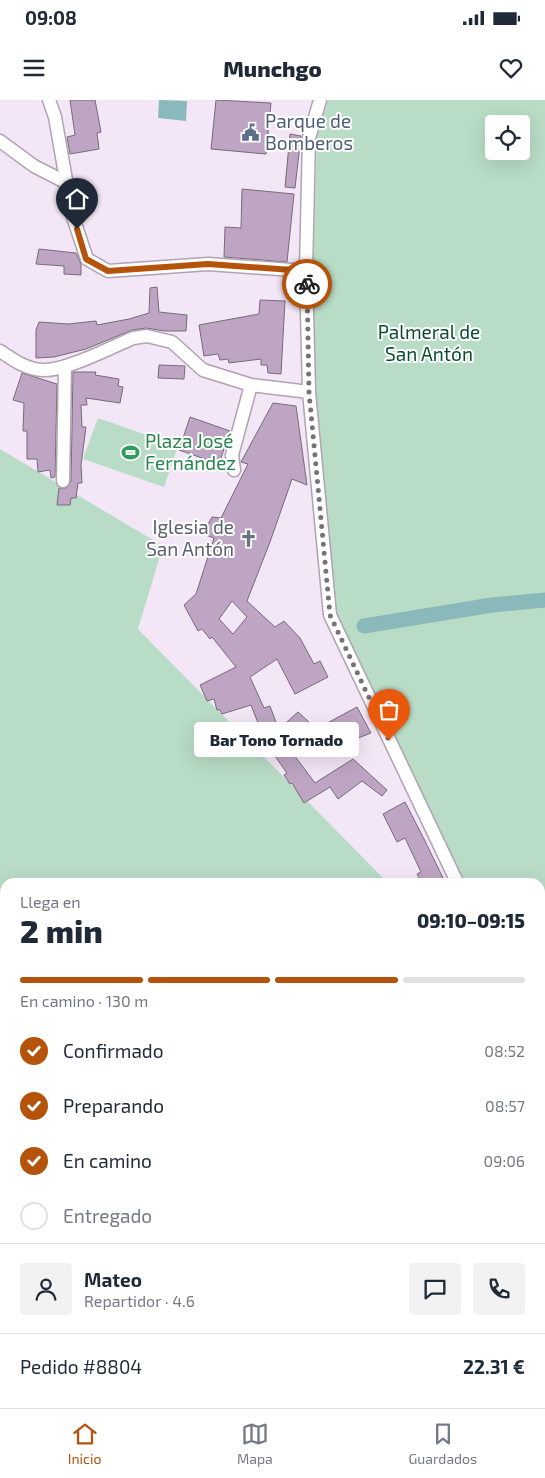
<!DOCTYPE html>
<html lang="es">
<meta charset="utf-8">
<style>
:root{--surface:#fff;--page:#f2f2f3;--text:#1f2937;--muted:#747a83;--line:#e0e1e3;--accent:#b45309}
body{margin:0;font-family:"Exo 2",sans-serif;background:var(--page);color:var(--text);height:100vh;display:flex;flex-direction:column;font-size:19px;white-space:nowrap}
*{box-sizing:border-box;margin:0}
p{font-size:16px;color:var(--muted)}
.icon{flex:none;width:28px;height:28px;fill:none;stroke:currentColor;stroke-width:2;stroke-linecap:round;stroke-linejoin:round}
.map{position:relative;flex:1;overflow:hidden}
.side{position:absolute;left:0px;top:778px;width:545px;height:531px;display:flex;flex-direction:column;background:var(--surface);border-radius:15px 15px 0 0;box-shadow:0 5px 20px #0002}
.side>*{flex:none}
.buttons{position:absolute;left:485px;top:15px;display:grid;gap:10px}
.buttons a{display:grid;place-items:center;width:45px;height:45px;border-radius:5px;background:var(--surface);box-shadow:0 5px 20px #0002;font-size:25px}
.pin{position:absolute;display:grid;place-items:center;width:42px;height:42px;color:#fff;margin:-51px -21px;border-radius:50% 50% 50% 0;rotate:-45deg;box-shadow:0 0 5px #0007}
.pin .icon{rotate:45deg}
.courier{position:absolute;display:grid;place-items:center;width:50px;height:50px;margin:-25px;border:4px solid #b45309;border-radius:50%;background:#fff;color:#222;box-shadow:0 1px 6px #0007}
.bubble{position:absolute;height:35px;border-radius:5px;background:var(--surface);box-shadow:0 5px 20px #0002;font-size:16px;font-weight:800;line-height:35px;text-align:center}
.summary em{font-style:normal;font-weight:800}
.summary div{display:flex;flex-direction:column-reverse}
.summary{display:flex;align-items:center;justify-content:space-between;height:85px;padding:0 20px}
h1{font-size:32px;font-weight:800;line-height:38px}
.bar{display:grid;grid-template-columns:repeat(4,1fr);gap:8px 5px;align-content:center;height:60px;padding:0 20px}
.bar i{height:6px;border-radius:4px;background:var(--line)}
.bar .current{background:var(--accent)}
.bar p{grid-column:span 4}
.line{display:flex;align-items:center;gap:12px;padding:0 20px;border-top:1px solid var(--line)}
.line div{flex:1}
.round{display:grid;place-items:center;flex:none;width:52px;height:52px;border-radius:5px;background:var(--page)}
ol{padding:0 20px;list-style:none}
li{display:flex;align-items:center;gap:15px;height:55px}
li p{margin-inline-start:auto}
li .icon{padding:5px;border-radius:50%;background:var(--accent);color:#fff;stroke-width:4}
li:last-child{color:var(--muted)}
li i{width:28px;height:28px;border:2px solid var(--line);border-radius:50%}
.status{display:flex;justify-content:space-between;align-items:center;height:35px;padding:0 25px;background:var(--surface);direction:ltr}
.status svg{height:14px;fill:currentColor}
header{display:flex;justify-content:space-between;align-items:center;height:65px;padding:0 20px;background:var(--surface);font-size:22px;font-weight:800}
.tabs{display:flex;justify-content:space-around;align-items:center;height:70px;border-top:1px solid var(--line);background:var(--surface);font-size:14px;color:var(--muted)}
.tabs a{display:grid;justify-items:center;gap:2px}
.tabs .current{color:var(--accent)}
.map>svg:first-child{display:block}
</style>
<div class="status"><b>09:08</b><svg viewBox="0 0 49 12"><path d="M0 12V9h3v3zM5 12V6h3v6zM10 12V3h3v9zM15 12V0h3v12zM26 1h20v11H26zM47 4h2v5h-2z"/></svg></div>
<header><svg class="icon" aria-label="menu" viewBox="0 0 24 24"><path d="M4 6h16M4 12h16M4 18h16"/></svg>Munchgo<svg class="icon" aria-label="heart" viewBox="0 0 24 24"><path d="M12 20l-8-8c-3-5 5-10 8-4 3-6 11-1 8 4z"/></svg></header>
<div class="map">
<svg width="545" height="1308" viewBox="0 0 545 1308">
<rect width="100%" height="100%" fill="#f3e6f6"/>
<!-- green -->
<path fill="#b8dcc6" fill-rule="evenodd" d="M328,0h217v953l-5,-10v-161h-77l-128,-265 -24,-280 6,-200zM494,24h27v27h-27z
M98,318l80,28 -14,41 -81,-28z
M0,349l163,97 -25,83 249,253h-382v522h535v-104l5,9v99h-545z
M541,1075h4v47h-5z"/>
<!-- water -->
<path fill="#8ab9bc" d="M159,0l28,1 -1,20 -28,-3z"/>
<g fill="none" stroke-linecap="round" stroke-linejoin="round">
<!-- canal -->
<path stroke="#8ab9bc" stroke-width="15" d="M364,526l128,-21 53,-5"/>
</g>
<!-- building -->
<path fill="#bea5c3" stroke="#776b79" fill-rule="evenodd" d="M70,0h25l6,32 -4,1 2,16 -29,5 -3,-17 8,-2z
M216,0l55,3 -5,51 -55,-5z
M290,34l11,2 -6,52 -10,-1z
M242,89l52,5 -7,68 -63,-5 1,-30 16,1z
M39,149l37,4 5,11v11l-17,-1v-8l-28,-2z
M157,187l2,25 28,3 -1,16h-21l-19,-3 -14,2 -46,19 -32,8 -18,1v-28l3,-8 29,2 28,-3 1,4 32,-6 20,-6 1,-25z
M260,200l25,1 -4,73 -13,-1 -1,-8h-6v-6l-32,4 -1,-4 -8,1 -2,-6 -14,2 -5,-31 60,-11z
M159,265l26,1 -1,13 -26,-1z
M73,272h23l-1,3 24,4 -1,7 5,1 -3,16 -34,-5 1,7h-6l1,22h4l-5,38 1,18h-4l-2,15h-5l-1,7h-13l2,-17h7l5,-7z
M22,273l35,11 -2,93 -4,1 -1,-8 -12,2 -1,-13h-10v-28h-4l1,-28 -11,-3z
M273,303l23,3 11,79 -15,-6 -22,63 -23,59 28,26 9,-6 16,17 14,26 6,-3 8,16 -33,17 -18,-35 -27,18 14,31 6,-2 7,19 -12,16 -14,-36 -29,9 -2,-4h-3l-3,-11 -7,2 -7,-16 36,-18 -24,-30 -2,2 -8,-10 -4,2 -14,-26 12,-11 18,-56 -11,-4 9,-17 9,1 27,-54 -7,-2zM232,501l15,16 -14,17 -14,-15z
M190,317l40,14 -11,33 -40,-14z
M357,607l14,26 -36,14 -7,-14 -11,11 -10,-10z
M298,612l12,11 -20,16 -11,-10z
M288,647l27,36 38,-24 34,31 -5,6 -20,-15 -24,18 -8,-12 -26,16 -12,-20 -2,1 -6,-9 3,-2 -12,-17z
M405,702l19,37 21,43h-24l-4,-8 4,-2 -16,-34 -8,4 -14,-28z"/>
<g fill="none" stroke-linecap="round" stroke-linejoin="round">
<defs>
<path id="street" d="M49,0l6,17 17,97 15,45 21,12 100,-7 98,7
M320,0l-11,38 -3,133 3,121 21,223 127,267
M0,41l34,25 33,17
M0,251c13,9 26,18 42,19 21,2 70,-23 91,-32l14,-2 25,6 31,28 48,15 58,7
M234,370l-2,-15 19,-70
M63,381l2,-115
M540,957l5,11"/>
</defs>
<!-- street casing -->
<use href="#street" stroke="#b0a3b2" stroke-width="15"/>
<!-- street -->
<use href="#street" stroke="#fff" stroke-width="12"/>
</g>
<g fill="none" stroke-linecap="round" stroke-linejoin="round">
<!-- done -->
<path stroke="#79717a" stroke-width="5" stroke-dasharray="0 9" d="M307,184l2,108 21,223 59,125"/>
<!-- route -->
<path stroke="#b45309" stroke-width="6" d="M77,129l9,30 22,12 100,-7 98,7 1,13"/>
</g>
<!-- icons -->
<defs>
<symbol id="civic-bare" viewBox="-9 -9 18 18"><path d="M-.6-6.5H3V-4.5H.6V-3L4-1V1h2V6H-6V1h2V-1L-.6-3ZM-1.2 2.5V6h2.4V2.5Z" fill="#5c6f8a" stroke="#fff" stroke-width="2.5" paint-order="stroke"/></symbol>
<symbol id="stadium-bare" viewBox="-9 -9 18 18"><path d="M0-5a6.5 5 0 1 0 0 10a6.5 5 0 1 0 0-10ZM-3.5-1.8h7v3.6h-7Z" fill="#2e9e5b" stroke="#fff" stroke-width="2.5" paint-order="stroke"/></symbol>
<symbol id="church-bare" viewBox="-9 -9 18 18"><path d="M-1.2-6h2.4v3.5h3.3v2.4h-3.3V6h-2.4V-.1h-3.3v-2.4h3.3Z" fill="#6b7280" stroke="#fff" stroke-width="2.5" paint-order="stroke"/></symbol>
</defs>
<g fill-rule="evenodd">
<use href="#civic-bare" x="238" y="20" width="25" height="25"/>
<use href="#stadium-bare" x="118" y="340" width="25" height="25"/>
<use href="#church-bare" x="236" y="426" width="25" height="25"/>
</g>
<g text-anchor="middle" stroke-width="4" stroke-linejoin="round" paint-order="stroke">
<!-- service labels -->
<g font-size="19" fill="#4e5e75" stroke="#fff" text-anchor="start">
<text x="265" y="28">Parque de<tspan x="265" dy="22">Bomberos</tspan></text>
</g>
<!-- park labels -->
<g font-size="19" fill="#0a4c2f" stroke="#fff">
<text x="429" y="239">Palmeral de<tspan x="429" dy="22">San Antón</tspan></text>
</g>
<!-- leisure labels -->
<g font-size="19" fill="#27864d" stroke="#fff" text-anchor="start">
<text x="145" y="348">Plaza José<tspan x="145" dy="22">Fernández</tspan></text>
</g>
<!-- worship labels -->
<g font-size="19" fill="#5b616d" stroke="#fff" text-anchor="end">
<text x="234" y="434">Iglesia de<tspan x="234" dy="22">San Antón</tspan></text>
</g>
</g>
</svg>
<div class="buttons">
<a><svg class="icon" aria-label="locate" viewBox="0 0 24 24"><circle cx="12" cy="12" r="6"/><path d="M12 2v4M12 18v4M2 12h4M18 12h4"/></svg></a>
</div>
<div class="pin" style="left:389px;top:640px;background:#ea580c"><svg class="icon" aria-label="bag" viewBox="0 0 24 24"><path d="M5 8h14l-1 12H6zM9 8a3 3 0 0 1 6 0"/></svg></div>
<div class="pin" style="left:77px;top:129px;background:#1f2937"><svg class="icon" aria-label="home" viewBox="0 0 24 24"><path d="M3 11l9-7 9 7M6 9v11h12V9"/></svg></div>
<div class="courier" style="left:307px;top:184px"><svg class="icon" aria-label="bike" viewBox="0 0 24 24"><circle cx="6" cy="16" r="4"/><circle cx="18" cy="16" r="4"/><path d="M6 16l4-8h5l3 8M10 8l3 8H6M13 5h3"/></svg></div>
<div class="bubble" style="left:194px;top:622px;width:165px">Bar Tono Tornado</div>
<section class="side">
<div class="summary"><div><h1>2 min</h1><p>Llega en</p></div><em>09:10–09:15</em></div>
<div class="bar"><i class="current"></i><i class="current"></i><i class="current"></i><i></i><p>En camino · 130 m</p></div>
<ol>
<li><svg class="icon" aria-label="check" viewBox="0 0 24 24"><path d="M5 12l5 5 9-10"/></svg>Confirmado<p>08:52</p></li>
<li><svg class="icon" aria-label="check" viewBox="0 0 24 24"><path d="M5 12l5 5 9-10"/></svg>Preparando<p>08:57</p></li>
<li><svg class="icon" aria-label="check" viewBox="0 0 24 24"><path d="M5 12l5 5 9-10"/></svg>En camino<p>09:06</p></li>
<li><i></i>Entregado</li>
</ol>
<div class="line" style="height:90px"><a class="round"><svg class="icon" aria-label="person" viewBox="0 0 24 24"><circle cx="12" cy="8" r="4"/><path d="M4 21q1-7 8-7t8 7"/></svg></a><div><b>Mateo</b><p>Repartidor · 4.6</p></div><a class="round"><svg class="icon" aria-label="chat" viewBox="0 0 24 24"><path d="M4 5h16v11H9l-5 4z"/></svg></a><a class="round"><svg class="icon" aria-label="phone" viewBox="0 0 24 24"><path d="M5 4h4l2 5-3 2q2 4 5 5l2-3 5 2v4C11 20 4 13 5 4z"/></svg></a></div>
<div class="line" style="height:65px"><div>Pedido #8804</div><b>22.31 €</b></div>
</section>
</div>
<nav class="tabs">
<a class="current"><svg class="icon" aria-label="home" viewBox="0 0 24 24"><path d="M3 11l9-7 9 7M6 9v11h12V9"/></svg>Inicio</a>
<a><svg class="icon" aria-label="map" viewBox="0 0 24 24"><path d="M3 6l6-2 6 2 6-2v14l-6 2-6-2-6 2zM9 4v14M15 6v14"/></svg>Mapa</a>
<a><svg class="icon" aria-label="saved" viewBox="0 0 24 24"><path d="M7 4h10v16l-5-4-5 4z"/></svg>Guardados</a>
</nav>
